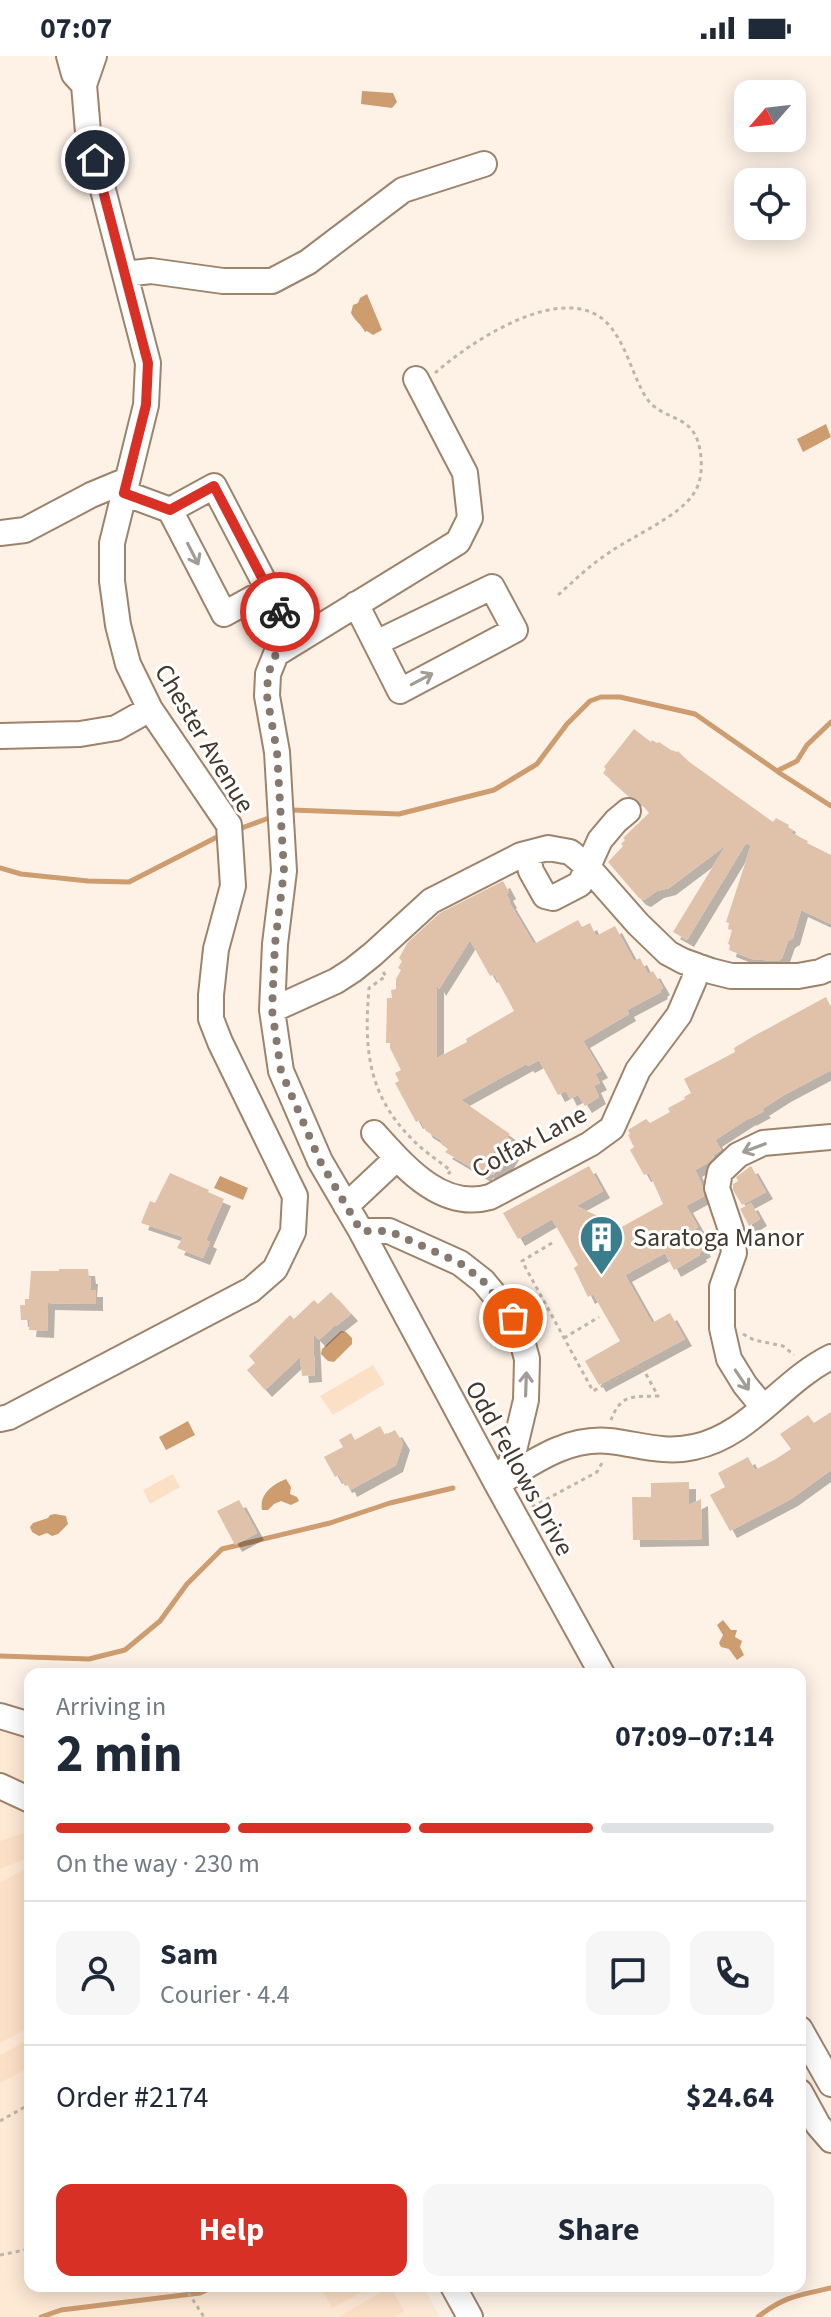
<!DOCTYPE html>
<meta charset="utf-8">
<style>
:root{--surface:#fff;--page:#f6f6f7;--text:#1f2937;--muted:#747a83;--line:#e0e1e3;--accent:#d93025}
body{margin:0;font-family:"Source Sans 3",sans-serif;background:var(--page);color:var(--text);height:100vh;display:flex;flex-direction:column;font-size:30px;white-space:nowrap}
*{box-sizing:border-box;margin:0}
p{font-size:26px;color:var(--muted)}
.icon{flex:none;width:44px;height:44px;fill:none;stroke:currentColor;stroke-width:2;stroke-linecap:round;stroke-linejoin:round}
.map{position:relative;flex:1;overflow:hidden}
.side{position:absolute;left:24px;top:1612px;width:782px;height:624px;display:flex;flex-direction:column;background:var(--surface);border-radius:16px;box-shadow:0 4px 20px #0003}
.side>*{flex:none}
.needle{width:52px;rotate:242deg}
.tools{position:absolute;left:734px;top:24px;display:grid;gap:16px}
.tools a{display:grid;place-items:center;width:72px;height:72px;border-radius:16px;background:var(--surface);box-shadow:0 4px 20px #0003;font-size:40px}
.pin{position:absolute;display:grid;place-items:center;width:68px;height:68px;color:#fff;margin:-34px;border:4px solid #fff;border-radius:50%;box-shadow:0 2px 8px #0007}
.courier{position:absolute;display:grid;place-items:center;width:80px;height:80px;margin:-40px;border:6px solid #d93025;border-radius:50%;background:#fff;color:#222;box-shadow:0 2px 10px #0007}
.overview em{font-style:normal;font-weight:700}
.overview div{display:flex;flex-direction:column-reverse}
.overview{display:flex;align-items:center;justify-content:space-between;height:136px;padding:0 32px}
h1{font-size:52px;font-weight:700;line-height:60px}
.bar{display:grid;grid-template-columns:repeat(4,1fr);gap:12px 8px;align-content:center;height:96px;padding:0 32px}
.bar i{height:10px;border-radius:6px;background:var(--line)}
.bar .selected{background:var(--accent)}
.bar p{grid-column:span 4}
.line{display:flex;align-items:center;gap:20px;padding:0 32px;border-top:2px solid var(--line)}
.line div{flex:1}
.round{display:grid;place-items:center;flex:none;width:84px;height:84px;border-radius:16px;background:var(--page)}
.action{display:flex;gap:16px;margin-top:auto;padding:16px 32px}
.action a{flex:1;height:92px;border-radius:16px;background:var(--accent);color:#fff;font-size:32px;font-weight:700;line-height:92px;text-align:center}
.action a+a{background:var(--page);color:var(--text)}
.status{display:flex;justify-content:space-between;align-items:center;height:56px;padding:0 40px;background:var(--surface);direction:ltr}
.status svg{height:22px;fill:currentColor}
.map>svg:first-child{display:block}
</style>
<div class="status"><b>07:07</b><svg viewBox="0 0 49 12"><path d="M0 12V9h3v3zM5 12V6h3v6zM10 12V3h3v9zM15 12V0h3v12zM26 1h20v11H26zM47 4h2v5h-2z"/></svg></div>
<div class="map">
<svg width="831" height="2261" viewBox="0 0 831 2261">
<defs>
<filter id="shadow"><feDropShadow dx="7" dy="7" stdDeviation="0" flood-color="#0004"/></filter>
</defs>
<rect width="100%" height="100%" fill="#fef2e7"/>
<!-- built -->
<path fill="#fee9d5" d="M0,1670l30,8v552h393l17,31h-440z"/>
<!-- green -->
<path fill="#fce0c6" d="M373,1309l12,19 -52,31 -13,-19z
M173,1418l7,13 -30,17 -7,-14z
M30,1775v26l-30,12v-28z
M30,1810v161l-30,16v-160z
M30,1983v28l-30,16v-28z
M320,2230h53l-41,22z
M391,2231l13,24 -10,6h-56z"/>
<!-- water -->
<path fill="#cd9c6f" d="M362,35l31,2 4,9 -5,6 -31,-4z
M367,238l15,36 -9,5 -6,-4 -2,1c-4,-8 -10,-11 -14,-19l2,-8 5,-2 2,-5z
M826,368l5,13 -28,15 -6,-13z
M220,1120l28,12 -5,12 -29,-12z
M341,1275l5,1 6,6v6l-18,18 -6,-1 -7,-7 1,-5z
M188,1365l7,14 -29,15 -7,-13z
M286,1423l5,8 -1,7 7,3 2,4 -8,4 -10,-4 -7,3 -6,6h-6c-3,-16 11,-26 24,-31z
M55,1458l11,2 2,8 -10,10 -6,2 -5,-3 -8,3 -7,-4 -2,-5 3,-4 15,-5 2,-3z
M723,1564l8,10h6l-2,7 7,4 -2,6 4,8 -7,5 -8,-11 -8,-2 -2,-4 4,-8 -6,-10z"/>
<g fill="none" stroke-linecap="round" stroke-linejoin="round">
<!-- stream -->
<path stroke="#cd9c6f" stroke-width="5" d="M778,716l53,34
M292,754l107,4 95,-24 43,-26 30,-40 23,-23 11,-4h19l75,17 82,57 20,-10 10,-16 24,-23
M239,773l30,-11
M0,812l21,6 67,7 41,1 90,-46
M0,1600l89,3 36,-9 35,-29 27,-37 35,-35 108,-26 60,-20 63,-15
M41,2261l20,-7 139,-17 15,-7
M758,2261c26,-21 42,-22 73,-29"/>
</g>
<!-- building -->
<path fill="#dfc2a9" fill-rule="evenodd" filter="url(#shadow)" d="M634,673l17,13 1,-2 5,3 2,-1 12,8 6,2 1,-1 10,10 85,61 3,-4 13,7 -1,2 5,3 -2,3 17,8 -1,2 24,12v69l-30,-14 -8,28 -5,3 -6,17 -4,3 -26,-2 -23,-9 1,-5 -2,-1 4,-14 -4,-1 1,-6 -3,-1 25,-77 -5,-2 -59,97 -14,-8 53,-87 -57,43 -12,3 -13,9 -5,-2 -31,-36 15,-16 -2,-2 4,-4 -2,-2 26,-25 -10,-12 -10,-5 -26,-23 3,-4 -2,-2z
M503,825l6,11 -3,2 4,7 -1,1 25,42 44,-24 4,7 8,-4 6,13 19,-10 19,35 6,-3 8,16 5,-3 10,17 -3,2 1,2 -34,18 2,4 -46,27 18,30 -6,3 5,9 -6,3 5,11 -14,9 -7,-11 -8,4 -4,-8 -8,4 -19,-35 -11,6 -2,-2 -65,36 49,34 -3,3 7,5 -3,5 3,3 -14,22 -3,-2 -4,5 -7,-4 -2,4 -39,-23 3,-3 -7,-5 1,-3 -16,-10 -6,-11 -4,2 -21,-39 4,-2 -4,-8 6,-3 -11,-22v-5h-4l1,-45h5l-1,-8 5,-1v-10l5,-9 -3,-2 4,-7 -3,-3 9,-16 32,-29zM470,884l20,36 4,-2 20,37 -48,28 1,3 -30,16v-73l2,4z
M826,941l5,10v63l-47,25 -22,14 2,2 -15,8v-1l-34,22 6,10 -8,5 1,2 -5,5 -14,8 7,15 2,11 -18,10 12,21 -4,3 2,6 8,14 -5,3 1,2 -26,15 -9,-17 -40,22 27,48 18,-10 15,26 -86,46 -14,-24 35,-20 -27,-47 -5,3 -14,-29 4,-3 -26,-46 -34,20 -15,-26 86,-47 14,25 -27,15 24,11 11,16 52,-29 -14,-31 -5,2 -14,-25 4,-3 -6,-12 2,-1 -2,-4 18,-11 4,4 20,-11 -2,-4 17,-9 -1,-2 7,-4 -7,-14 51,-27 -1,-4 18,-11z
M751,1110l15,26 -24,13 -9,-15v-6l5,-3 -2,-4z
M170,1117l39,17 -1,2 16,7 -18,41 4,2 -7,16 -26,-10 6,-11 -42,-14 9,-22 5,2z
M751,1147l9,16 -11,7 -9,-17z
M59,1213h29l1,8h2l-1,13h6v14l-48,-1 -1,28 -18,-1 1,-10h-9l-1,-15h5v-6h4l2,-28h28z
M331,1236l20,22 -15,12 -1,-1 -16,15 -6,-6 2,41 -13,1 -2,-19 -35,33 -18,-20 8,-7 -6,-7 41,-41 4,4 20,-19 4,4z
M831,1356v58l-40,29 -61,32 -20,-36 15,-8 -7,-14 30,-16 7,13 21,-11 15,-10 -11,-15 28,-19 6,8z
M380,1370l5,9 10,-5 8,13 -7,22 -46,25 -2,-5 -3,1 -6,-11 -4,2 -11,-20 19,-10 -4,-7 12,-7 4,7z
M689,1426v23l12,-6 1,40 -69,1 -1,-43h19v-14z
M239,1444l18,33 -22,12 -18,-34z"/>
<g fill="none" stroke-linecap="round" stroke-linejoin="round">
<defs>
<path id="minor" d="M69,0l5,18 10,11
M125,218l26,-3 72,10h49l36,-19 95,-72 81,-26
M416,323l49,94 5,45 -12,24 -182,112 -8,20 -1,22 10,56 7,119 -9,73 -3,66 9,61 39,90 41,70 136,253 105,190
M124,437l46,17
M0,477l25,-3 66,-35 36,-15
M268,534l-44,24 -54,-104 44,-24 81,155
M356,548l44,87 115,-61 -23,-43 -116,56
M0,680l80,-2 36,-6 34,-19
M527,798l4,17 14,25 8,2 27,-14 20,-44 16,-19 12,-10
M272,954l64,-29 17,-11 20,-16 58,-53 90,-46 27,-7 22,4 17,14 51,58 30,29 15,8 28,10 20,5h67l22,-4 11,-5
M374,1077c30,33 67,78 116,64l100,-53 22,-16 26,-58 41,-55 15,-35 3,-14
M346,1150l51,-48
M361,1175h28l71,32 23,18 25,30 10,15 9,33 -1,41 -15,63 -13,19
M763,1351l-18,-22 -16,-26 -7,-31v-41l12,-34 -3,-23 -14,-42 3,-16 18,-17 25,-12 68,-6
M0,1363l9,-2 242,-127 24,-21 18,-37 2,-36 -75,-154 -9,-23v-24l5,-46 17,-63 -4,-61 -79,-116 -22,-45 -10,-39 -6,-44v-38l34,-138 2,-42 -60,-231 -4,-47 10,-29
M497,1428c35,-21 69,-47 112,-43 29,3 55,13 85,6 55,-11 88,-66 137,-90
M0,1660l30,9
M0,1730l30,14
M800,1973l31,55
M800,2036l18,33 13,15
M453,2230l17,31"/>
</defs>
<!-- minor casing -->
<use href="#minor" stroke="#9e836b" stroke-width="28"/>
<!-- path -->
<path stroke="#c1b5aa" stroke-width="3" stroke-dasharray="4 4" stroke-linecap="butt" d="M435,317c35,-31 130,-95 173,-49 18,20 23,47 36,70 18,32 53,14 57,64 1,11 0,25 -7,35 -14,23 -61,43 -84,59 -19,12 -35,28 -52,43
M383,916l3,4 -17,12c-5,59 -2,106 43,151 11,12 26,21 39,32l-3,3
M552,1187l-30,18 71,130 48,-26 17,31c-24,1 -37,-3 -47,24
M529,1252l14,-8
M743,1278l11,6 29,6 11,9
M564,1282l35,-21
M532,1451l65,-35 5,-9
M0,2065l30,-17
M0,2199l30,-6
M184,2230l20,31"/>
<!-- minor -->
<use href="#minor" stroke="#fff" stroke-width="24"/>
</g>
<!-- one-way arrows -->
<defs><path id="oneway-shaft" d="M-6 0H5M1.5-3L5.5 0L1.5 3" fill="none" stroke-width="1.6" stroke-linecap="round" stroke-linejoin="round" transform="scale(2)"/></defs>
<g stroke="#a29c96">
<use href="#oneway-shaft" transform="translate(193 498) rotate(63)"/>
<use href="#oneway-shaft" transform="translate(422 623) rotate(-28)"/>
<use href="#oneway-shaft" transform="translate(754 1092) rotate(159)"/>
<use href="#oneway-shaft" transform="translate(742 1324) rotate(56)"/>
<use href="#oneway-shaft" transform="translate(526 1328) rotate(-88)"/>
</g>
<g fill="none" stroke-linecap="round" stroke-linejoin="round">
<!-- done -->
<path stroke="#85796f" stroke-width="8" stroke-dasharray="0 14.4" d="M280,556l15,29 -19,13 -8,20 -1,22 10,56 7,119 -9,73 -3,66 9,61 39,90 41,70h28l71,32 23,18 30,37"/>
<!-- route -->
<path stroke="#d93025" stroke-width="10" d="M95,104l53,203 -2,42 -22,88 46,17 44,-24 66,126"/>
</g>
<!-- icons -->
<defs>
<symbol id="building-pin" viewBox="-11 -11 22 30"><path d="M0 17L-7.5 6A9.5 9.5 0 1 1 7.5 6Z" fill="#3a7e8d" stroke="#fff"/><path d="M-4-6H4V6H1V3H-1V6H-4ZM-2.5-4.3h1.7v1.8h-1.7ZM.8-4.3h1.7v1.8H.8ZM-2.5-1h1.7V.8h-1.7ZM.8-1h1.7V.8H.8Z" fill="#fff"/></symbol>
</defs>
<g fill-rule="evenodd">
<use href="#building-pin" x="576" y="1156" width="51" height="69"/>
</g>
<g text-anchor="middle" stroke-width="6" stroke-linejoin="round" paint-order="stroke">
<!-- street labels -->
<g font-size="26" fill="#44382e" stroke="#fff">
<text transform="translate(205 682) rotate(59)" y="9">Chester Avenue</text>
<text transform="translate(529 1085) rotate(-28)" y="9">Colfax Lane</text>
<text transform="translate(520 1412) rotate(61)" y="9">Odd Fellows Drive</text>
</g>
<!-- poi labels -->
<g font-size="26" fill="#44382e" stroke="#fff" text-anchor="start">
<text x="633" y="1190">Saratoga Manor</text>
</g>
</g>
</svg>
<div class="tools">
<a><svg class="needle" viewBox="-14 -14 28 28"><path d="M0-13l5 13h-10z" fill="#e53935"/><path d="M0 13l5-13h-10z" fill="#747a83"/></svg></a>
<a><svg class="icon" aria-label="locate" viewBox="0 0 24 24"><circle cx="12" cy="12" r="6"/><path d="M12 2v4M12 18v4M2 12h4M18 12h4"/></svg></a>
</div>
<div class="pin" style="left:513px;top:1262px;background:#ea580c"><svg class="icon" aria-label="bag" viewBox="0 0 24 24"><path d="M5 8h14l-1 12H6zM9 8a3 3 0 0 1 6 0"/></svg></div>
<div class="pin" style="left:95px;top:104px;background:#1f2937"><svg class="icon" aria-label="home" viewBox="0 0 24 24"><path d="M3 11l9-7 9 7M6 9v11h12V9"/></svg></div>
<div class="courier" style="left:280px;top:556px"><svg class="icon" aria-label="bike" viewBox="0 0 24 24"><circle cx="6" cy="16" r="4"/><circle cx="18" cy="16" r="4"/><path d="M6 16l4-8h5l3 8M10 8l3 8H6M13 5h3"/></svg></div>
<section class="side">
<div class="overview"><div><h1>2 min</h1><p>Arriving in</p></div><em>07:09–07:14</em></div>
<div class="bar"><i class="selected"></i><i class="selected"></i><i class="selected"></i><i></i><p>On the way · 230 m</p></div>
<div class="line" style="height:144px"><a class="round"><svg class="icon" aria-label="person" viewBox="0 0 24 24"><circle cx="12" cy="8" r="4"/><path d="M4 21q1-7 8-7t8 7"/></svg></a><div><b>Sam</b><p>Courier · 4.4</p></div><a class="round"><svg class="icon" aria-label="chat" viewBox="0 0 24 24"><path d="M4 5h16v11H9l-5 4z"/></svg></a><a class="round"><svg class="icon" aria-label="phone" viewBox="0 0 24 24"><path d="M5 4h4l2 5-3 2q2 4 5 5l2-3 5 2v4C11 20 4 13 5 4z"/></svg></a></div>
<div class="line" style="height:104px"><div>Order #2174</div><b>$24.64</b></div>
<div class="action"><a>Help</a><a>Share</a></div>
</section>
</div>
